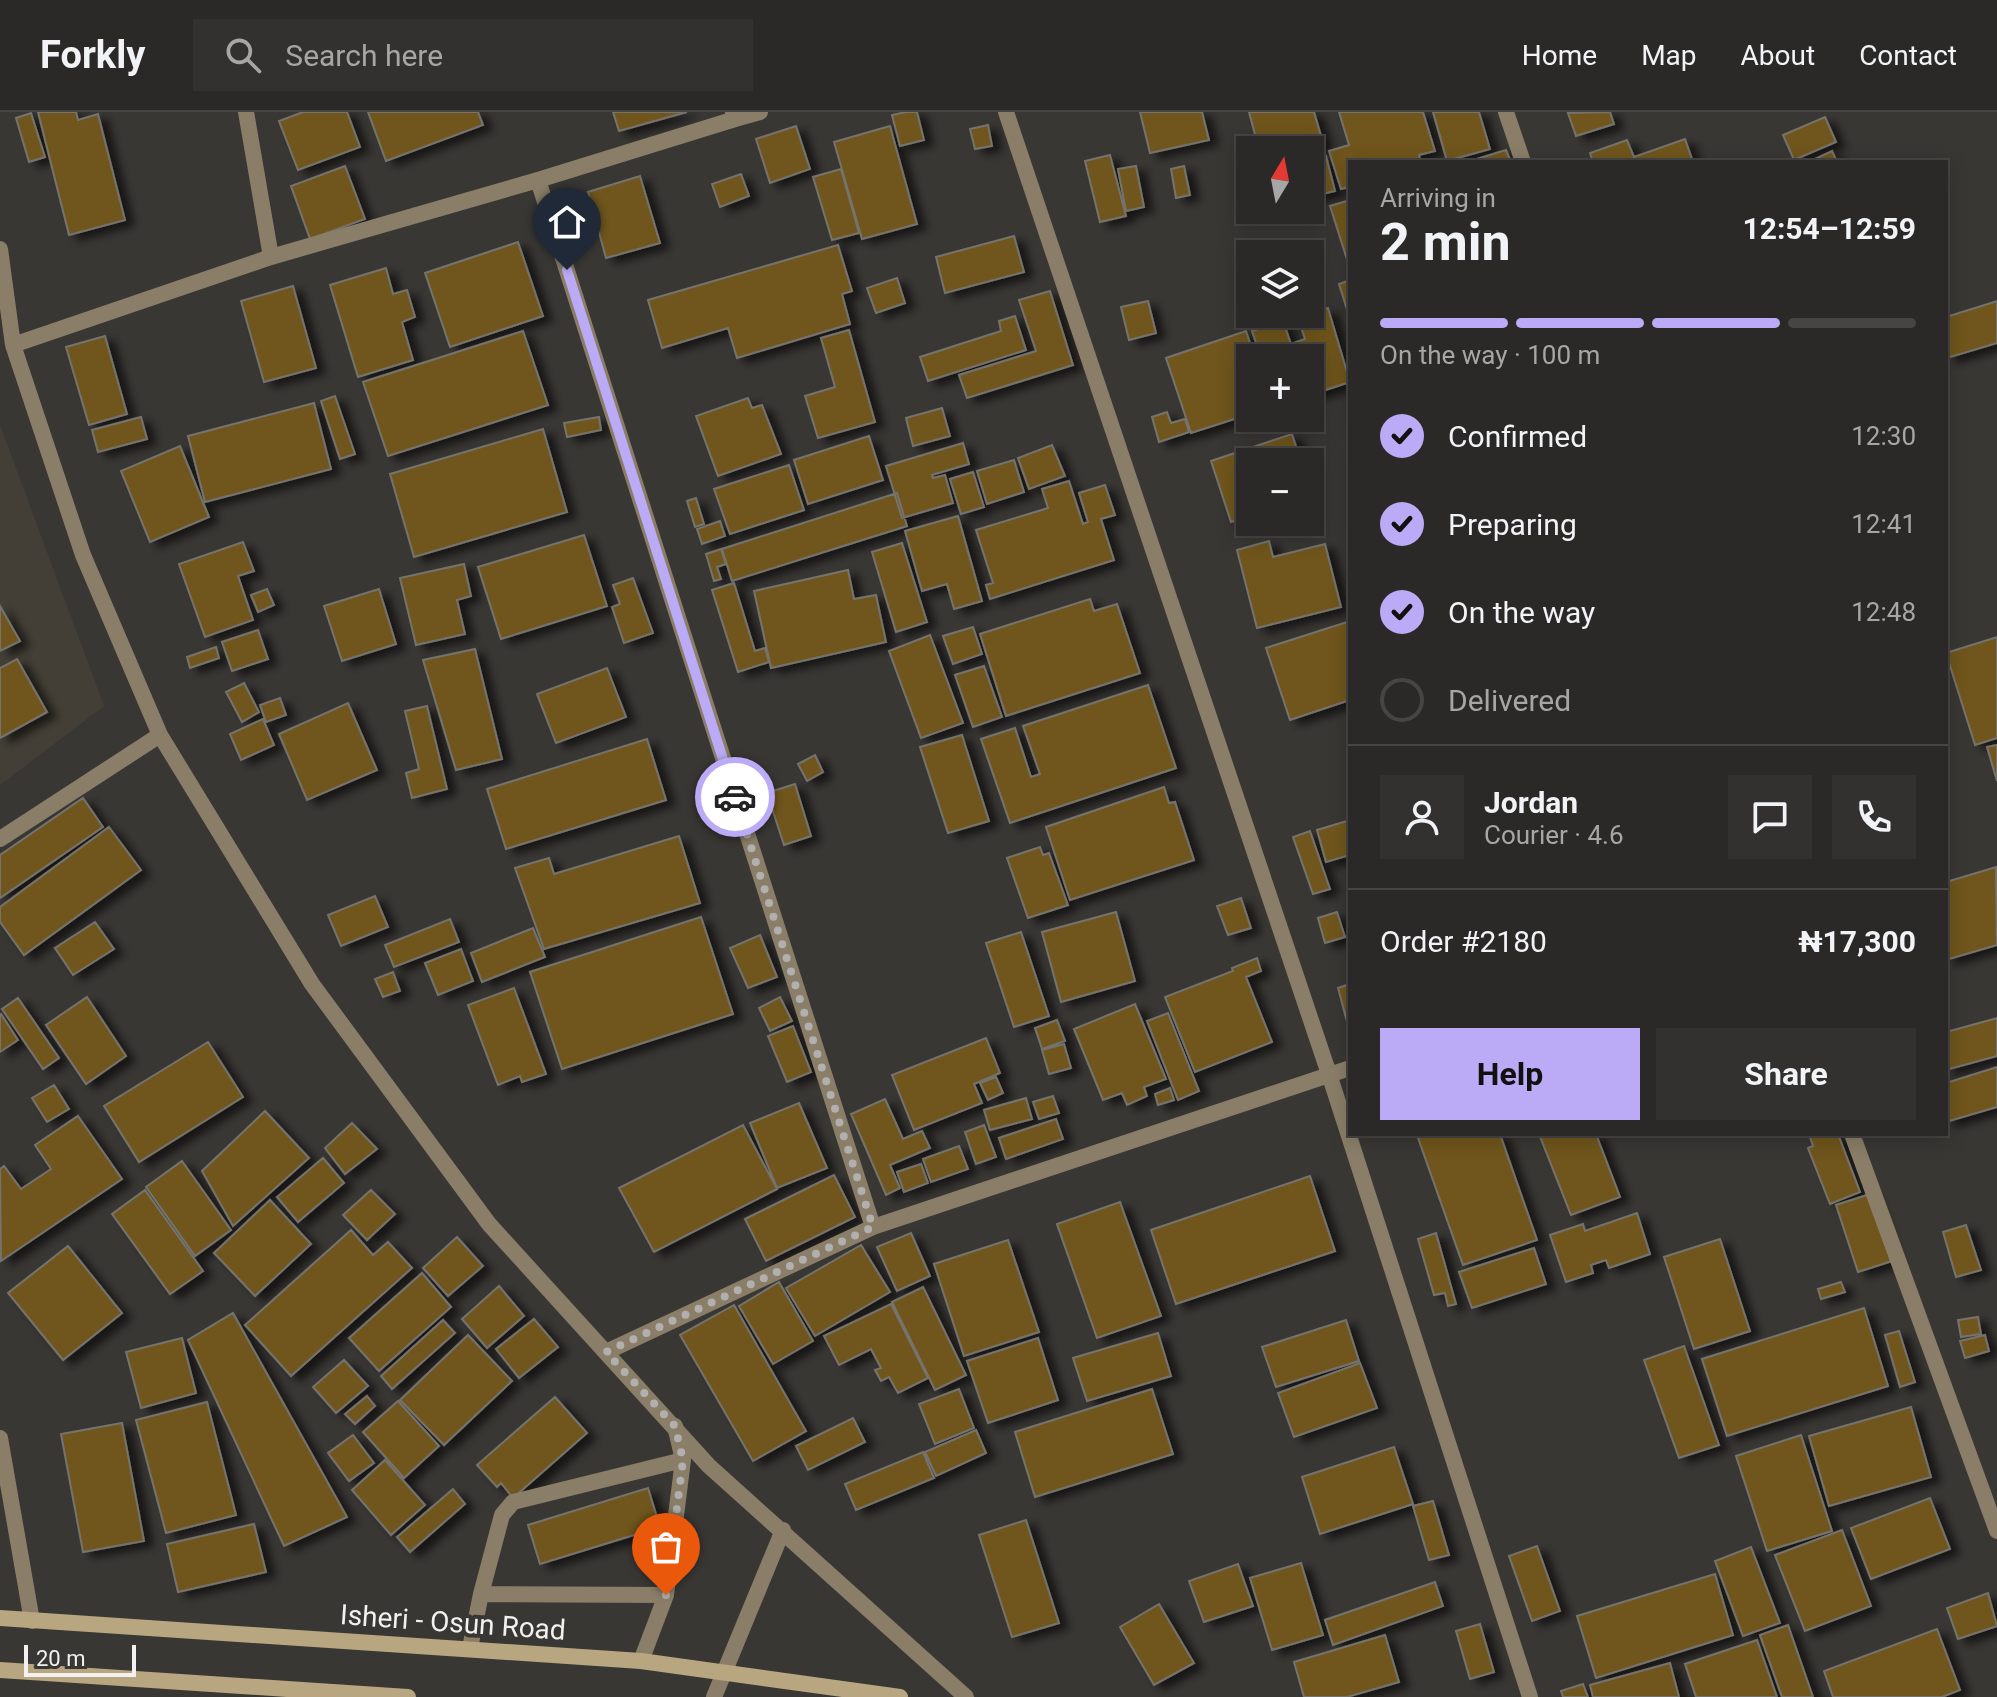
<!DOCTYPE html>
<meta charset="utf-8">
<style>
:root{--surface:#2b2927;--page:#33312f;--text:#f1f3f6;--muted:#a6a6a7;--line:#474544;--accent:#bbaaf6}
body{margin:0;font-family:Roboto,sans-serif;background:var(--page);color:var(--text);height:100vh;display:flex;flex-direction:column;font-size:30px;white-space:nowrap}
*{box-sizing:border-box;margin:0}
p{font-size:26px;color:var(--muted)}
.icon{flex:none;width:44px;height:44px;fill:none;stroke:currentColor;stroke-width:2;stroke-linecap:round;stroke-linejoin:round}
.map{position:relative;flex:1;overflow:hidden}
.drawer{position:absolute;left:1348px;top:48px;width:600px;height:976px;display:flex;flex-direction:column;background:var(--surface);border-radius:0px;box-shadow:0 4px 20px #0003,0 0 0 2px var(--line)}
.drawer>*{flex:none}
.needle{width:52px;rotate:10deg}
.buttons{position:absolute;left:1236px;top:24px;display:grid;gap:16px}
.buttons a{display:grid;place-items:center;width:88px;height:88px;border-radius:0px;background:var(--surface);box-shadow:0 4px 20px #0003,0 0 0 2px var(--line);font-size:40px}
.scale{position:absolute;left:24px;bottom:20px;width:112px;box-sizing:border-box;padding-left:8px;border:4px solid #f2f1ef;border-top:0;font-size:22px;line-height:28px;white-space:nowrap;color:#f2f1ef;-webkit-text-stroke:6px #393734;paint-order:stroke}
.pin{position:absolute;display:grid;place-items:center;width:68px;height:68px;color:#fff;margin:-82px -34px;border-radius:50% 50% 50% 0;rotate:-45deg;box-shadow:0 0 8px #0007}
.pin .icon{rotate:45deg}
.courier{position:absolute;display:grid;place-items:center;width:80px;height:80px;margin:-40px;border:6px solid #bbaaf6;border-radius:50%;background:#fff;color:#222;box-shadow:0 2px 10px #0007}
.head em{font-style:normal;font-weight:700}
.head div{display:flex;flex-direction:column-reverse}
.head{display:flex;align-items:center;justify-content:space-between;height:136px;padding:0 32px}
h1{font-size:52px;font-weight:700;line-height:60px}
.bar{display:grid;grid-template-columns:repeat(4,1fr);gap:12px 8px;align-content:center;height:96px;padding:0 32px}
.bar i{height:10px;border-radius:6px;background:var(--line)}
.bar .on{background:var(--accent)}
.bar p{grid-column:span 4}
.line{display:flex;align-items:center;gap:20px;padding:0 32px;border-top:2px solid var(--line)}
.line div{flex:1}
.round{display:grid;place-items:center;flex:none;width:84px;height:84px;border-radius:0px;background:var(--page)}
ol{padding:0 32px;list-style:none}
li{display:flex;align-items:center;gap:24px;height:88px}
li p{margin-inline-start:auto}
li .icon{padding:8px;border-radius:50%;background:var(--accent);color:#111;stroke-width:4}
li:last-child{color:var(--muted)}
li i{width:44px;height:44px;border:4px solid var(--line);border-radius:50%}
.primary-button{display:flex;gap:16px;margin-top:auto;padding:16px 32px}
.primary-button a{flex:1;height:92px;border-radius:0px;background:var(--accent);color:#111;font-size:32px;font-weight:700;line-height:92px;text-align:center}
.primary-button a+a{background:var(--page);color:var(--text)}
header{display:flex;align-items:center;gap:48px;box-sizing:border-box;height:112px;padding:0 40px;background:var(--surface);border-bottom:2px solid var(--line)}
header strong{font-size:38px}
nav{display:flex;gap:44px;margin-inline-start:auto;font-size:28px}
.search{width:560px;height:72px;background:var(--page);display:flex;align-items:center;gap:20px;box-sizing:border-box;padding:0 28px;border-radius:0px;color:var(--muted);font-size:30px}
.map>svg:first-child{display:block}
</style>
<header>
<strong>Forkly</strong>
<div class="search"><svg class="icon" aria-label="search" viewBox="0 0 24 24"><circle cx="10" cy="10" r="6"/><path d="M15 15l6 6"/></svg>Search here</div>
<nav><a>Home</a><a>Map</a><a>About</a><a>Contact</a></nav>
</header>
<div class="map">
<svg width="1997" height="1585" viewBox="0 0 1997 1585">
<defs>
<filter id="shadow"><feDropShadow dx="9" dy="5" stdDeviation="4" flood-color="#0009"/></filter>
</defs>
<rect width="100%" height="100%" fill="#393734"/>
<!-- built -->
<path fill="#433f36" d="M0,313l104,281 -104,79z"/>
<!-- building -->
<path fill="#70571e" stroke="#75736e" stroke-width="2" filter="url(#shadow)" d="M38,0h38l2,8 20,-6 27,106 -56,15z
M303,0h44l13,35 -62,23 -19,-49z
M368,0h110l5,13 -97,36z
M613,0h74l-68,19z
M906,0h11l7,28 -24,6 -8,-31z
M1140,0h62l7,28 -59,13z
M1249,0h65l10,34 -14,4h-51z
M1339,0h84l12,39 -16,4 2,7h-71v25l-9,2 -12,-38 20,-6z
M1433,0h46l11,37 -43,12z
M1610,0l4,12 -38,12 -8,-23z
M31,1l14,44 -16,5 -13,-44z
M1825,5l11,25 -42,18 -11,-25z
M988,13l4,21 -17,3 -5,-20z
M796,14l14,43 -40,14 -14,-44z
M890,14l27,98 -55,15 -28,-97z
M1685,27l8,23h-100l-3,-9 37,-13 7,17z
M1506,38l5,12h-33l-1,-3z
M1832,39l5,11h-21l-1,-3z
M1110,43l16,61 -26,6 -15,-61z
M1326,44l9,35 -25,6v-37z
M345,54l20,53 -55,20 -19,-53z
M1136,54l8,41 -18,4 -8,-42z
M1184,54l6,29 -14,3 -5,-29z
M841,57l18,64 -27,7 -19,-63z
M741,62l8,22 -29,11 -8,-23z
M1250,63v35h8l-13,3 -9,-35z
M640,64l20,67 -54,15 -18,-66z
M1350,88v65l-1,1 -19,-60z
M1014,124l10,36 -79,21 -9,-36z
M518,130l25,74 -93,31 -25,-74z
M838,133l14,46 -10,3 8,30 -113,34 -9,-30 -66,20 -14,-48z
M386,156l7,26 14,-4 8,27 -13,5 11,38 -55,17 -28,-92z
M897,166l8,25 -29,10 -9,-25z
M1350,168v39l-11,-35z
M293,174l23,82 -52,14 -23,-81z
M1050,179l23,74 -106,33 -8,-23 77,-24 -17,-51z
M1148,189l8,32 -27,7 -8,-33z
M1997,189v42l-50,15 -1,-41z
M1328,196l22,74 -40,13v-37h-49l-9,-27 31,-10 8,23 14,-5 -7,-21z
M1015,204l11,34 -98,31 -8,-24 81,-26 -2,-10z
M849,218l26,92 -57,16 -13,-42 30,-9 -14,-49z
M523,219l25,74 -160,51 -25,-74z
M1246,219l9,27h-5v56l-59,19 -25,-75z
M105,224l22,78 -38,11 -23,-78z
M335,284l20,58 -15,5 -19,-58z
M748,286l4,10 10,-3 19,49 -63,22 -22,-60z
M314,291l17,66 -126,33 -17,-66z
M942,296l8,28 -37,10 -7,-28z
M1167,300l4,11 14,-4 4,13 -30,10 -7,-25z
M141,305l6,22 -49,13 -6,-22z
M599,305l2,13 -34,7 -3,-14z
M543,317l24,83 -153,45 -24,-83z
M1292,322l9,28h-51v54l-19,6 -20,-61z
M869,324l14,44 -75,24 -14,-44z
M963,331l6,21 -37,11 1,3 12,-3 8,28 -51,15 -16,-52z
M1052,333l13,31 -36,13 -11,-31z
M180,334l29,71 -59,25 -29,-71z
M1014,348l10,32 -37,12 -10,-33z
M789,353l15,45 -74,24 -16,-45z
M973,360l11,35 -23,7 -11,-35z
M1069,369l14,43 5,-2 -9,-29 26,-8 10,30 -14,4 13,41 -124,39 -4,-14 7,-2 -17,-53 72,-22 -6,-19z
M897,381l10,33 -175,55 -10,-32z
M696,386l8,26 -9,3 -8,-26z
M958,404l24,85 -28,8 -7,-25 -25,7 -17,-60z
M720,409l5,15 -23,8 -5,-15z
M584,423l23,71 -106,33 -23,-72z
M1269,429l4,16 52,-13 16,63 -84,21 -20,-78z
M243,430l11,29 -16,5 15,44 -48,17 -26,-73z
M902,431l25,79 -31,10 -24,-80z
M721,437l5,15 -9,3 4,12 -7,2 -8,-27z
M464,452l7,32 -14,4 8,34 -49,11 -16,-67z
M848,458l6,29 22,-4 10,47 -115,26 -17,-77z
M633,466l20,55 -29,10 -12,-36 8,-3 -7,-19z
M734,471l21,68 10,-3 4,14 -31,10 -26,-82z
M267,477l7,16 -16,7 -7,-17z
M379,477l17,55 -54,17 -18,-55z
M1090,487l4,12 23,-7 23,69 -134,43 -26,-82z
M0,494l20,35 -20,10z
M1350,509v79l-60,20 -24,-72z
M973,515l9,27 -29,10 -10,-28z
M258,518l10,29 -36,12 -10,-29z
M930,523l33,88 -42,15 -32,-87z
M1997,525v101l-22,7 -29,-92z
M216,535l3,11 -29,10 -3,-11z
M475,537l27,110 -46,11 -33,-110z
M17,547l30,53 -47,26v-70z
M984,554l18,51 -29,10 -18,-52z
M607,556l19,49 -70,26 -19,-49z
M244,571l15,29 -17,10 -16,-30z
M1148,573l28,83 -166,55 -29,-84 34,-11 16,49 9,-3 -17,-48z
M280,586l6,17 -20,7 -6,-17z
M348,591l29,67 -70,30 -28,-66z
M427,594l20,83 -35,9 -6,-25 13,-4 -14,-58z
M263,607l11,26 -33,15 -11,-26z
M962,623l27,86 -41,12 -28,-86z
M647,627l19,61 -160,49 -19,-60z
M1997,633v36l-10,-34z
M815,643l8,17 -16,9 -9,-17z
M795,672l16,52 -27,9 -17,-52z
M1164,675l5,16 6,-1 19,58 -124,40 -24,-73z
M83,686l20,29 -103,71v-43z
M1350,708v35l-24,7 -9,-32z
M109,715l32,43 -117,85 -24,-33v-15z
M1310,719l20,58 -17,5 -20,-57z
M679,724l21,67 -156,46 -29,-81 34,-10 5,16z
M1040,735l3,8 6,-2 19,52 -40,13 -21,-60z
M1996,755l1,78 -51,15v-78z
M375,784l13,31 -47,19 -13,-31z
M1241,786l10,30 -23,7 -11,-29z
M1116,800l19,69 -74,21 -19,-70z
M1337,800l8,25 -20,6 -7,-25z
M701,805l32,97 -171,55 -32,-97z
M450,807l9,23 -65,25 -9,-22z
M95,810l19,27 -41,26 -18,-27z
M533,816l12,29 -63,25 -11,-29z
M1021,820l28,84 -35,11 -28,-84z
M760,823l17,42 -29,11 -18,-40z
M461,837l12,32 -35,14 -13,-32z
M1257,846l4,13 -15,6 26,65 -77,30 -30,-75 68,-26 -1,-3z
M393,860l7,19 -17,6 -8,-18z
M1350,872v49l-12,-45z
M514,876l32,86 -24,8 -2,-6 -22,9 -30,-80z
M87,885l39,59 -40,28 -40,-59z
M780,885l12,24 -22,10 -11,-23z
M18,886l41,60 -16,11 -41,-60z
M1135,892l31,75 -22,8 3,9 -20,9 -5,-12 -19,7 -29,-71z
M1168,901l31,78 -21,9 -31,-79z
M1,902l17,26 -18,12v-37z
M1997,906v38l-51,14v-38z
M1057,908l8,21 -23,8 -7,-21z
M793,914l18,46 -24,10 -19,-46z
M986,926l14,35 -26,11 8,19 -68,27 -22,-55z
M208,930l35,55 -104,65 -35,-56z
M1064,932l7,24 -22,6 -7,-24z
M1997,955v40l-51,15v-39z
M996,965l7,16 -15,7 -8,-17z
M54,973l15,24 -22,13 -15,-24z
M1170,976l4,12 -16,5 -3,-11z
M1053,984l6,17 -20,6 -6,-17z
M1026,986l6,21 -42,11 -6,-20z
M885,987l18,40 19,-8 8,17 -40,17 10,23 -14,7 -35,-81z
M799,991l28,65 -50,20 -27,-65z
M265,999l44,47 -76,68 -31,-55z
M78,1004l44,63 -121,82 -1,-92 4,-3 17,23 30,-20 -16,-24z
M1056,1007l7,20 -57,20 -7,-21z
M352,1011l25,26 -32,25 -20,-26z
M743,1013l34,64 -123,63 -35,-64z
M984,1013l12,32 -20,7 -11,-32z
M1430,1022h70l37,106 -74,25 -45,-127z
M1539,1022h57l24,63 -49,18z
M1809,1022h29l22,58 -30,12 -22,-56 5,-2z
M959,1034l9,23 -37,13 -8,-23z
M323,1046l21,25 -46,39 -21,-25z
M182,1049l49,69 -36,26 -49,-69z
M921,1052l7,19 -24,9 -7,-20z
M834,1063l21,42 -89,44 -21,-42z
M1310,1064l25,75 -159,53 -25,-74z
M145,1078l58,81 -33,23 -58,-80z
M371,1078l24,24 -28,26 -24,-25z
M1870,1082l22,67 -34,11 -22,-67z
M270,1088l41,44 -56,52 -41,-43z
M1120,1090l41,114 -64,22 -40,-114z
M1637,1101l13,41 -41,14 -3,-8 -15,5 2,8 -27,9 -16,-47 33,-11 2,7z
M1966,1113l15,45 -25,7 -13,-45z
M351,1118l22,25 15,-13 24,26 -121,108 -46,-51z
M911,1121l19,43 -33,15 -20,-44z
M1436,1121l20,71 -8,2 -3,-13 -11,2 -16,-56z
M457,1125l26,29 -35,30 -25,-28z
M1720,1127l30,92 -56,18 -30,-92z
M1008,1128l31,92 -75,24 -30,-92z
M861,1133l29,47 -75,44 -29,-48z
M68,1134l54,67 -59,47 -55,-67z
M1534,1136l12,36 -74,24 -13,-36z
M422,1161l29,34 -72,64 -30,-33z
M779,1170l34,59 -40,23 -34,-58z
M1841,1170l4,10 -24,7 -3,-10z
M499,1174l25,30 -37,32 -25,-29z
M923,1175l43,88 -31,15 -43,-88z
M891,1192l37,74 -30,15 -9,-16 -8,4 -6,-11 6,-2 -10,-19 -32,16 -15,-29z
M734,1193l72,126 -53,30 -73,-126z
M1864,1196l24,78 -161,50 -25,-77z
M233,1201l114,204 -63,29 -96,-206z
M1978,1205l3,17 -20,3 -3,-17z
M534,1207l24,28 -39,31 -23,-29z
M443,1208l12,13 -63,56 -11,-13z
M1346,1208l13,41 -83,26 -14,-40z
M1899,1219l16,51 -15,5 -15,-52z
M1158,1221l13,43 -84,25 -14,-43z
M468,1223l44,46 -68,64 -44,-45z
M1985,1223l4,16 -24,7 -5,-17z
M182,1226l14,55 -55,15 -15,-56z
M1038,1226l20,62 -70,23 -21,-62z
M1684,1234l35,99 -40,13 -35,-98z
M344,1248l24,26 -32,27 -23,-26z
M1360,1251l17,45 -83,29 -16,-44z
M959,1277l15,39 -39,16 -16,-40z
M1152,1277l21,65 -138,43 -20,-65z
M367,1284l8,10 -20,18 -10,-10z
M555,1285l32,36 -74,65 -12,-15 -4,4 -20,-22z
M398,1289l41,45 -35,32 -41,-46z
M207,1290l29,113 -70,18 -30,-113z
M1911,1295l20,70 -102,29 -20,-70z
M853,1306l12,24 -57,28 -12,-24z
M122,1311l22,118 -61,11 -22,-118z
M976,1318l10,23 -50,23 -11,-24z
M353,1323l21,28 -25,18 -21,-28z
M1801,1323l31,96 -65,20 -31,-95z
M1394,1335l19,57 -93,30 -18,-57z
M923,1340l11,26 -78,32 -11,-26z
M385,1348l40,45 -34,30 -39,-45z
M648,1376l12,39 -120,37 -12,-39z
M453,1377l12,15 -55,48 -13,-15z
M1930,1386l20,51 -79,30 -20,-51z
M1433,1389l16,54 -20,5 -16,-54z
M1026,1408l33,103 -47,14 -33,-102z
M254,1412l12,48 -88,20 -11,-48z
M1842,1418l29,76 -66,25 -30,-76z
M1537,1434l23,65 -28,10 -23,-65z
M1751,1435l29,76 -37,13 -28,-75z
M1301,1451l22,72 -51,15 -22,-72z
M1238,1452l15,42 -49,16 -15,-41z
M1715,1462l18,61 -137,43 -19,-62z
M1435,1470l8,24 -110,39 -8,-25z
M1988,1481l9,33 -39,13 -11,-31z
M1159,1492l35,59 -40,22 -34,-58z
M1480,1512l14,48 -24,7 -14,-48z
M1788,1513l25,72h-31l-22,-62z
M1937,1517l23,61 -18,7h-109l-9,-26z
M1385,1523l14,47 -52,15h-43l-10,-35z
M1757,1528l20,57h-81l-11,-33z
M1670,1551l9,34h-86l-3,-12z
M1583,1572l5,13h-25l-2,-6z"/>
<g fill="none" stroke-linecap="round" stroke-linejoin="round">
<!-- service -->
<path stroke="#8a7e68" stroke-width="16" d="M481,1482l21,-79 11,-13 170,-42 -8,-34
M666,1483l17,-135
M470,1536l11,-54 185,1 -25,66"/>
<!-- minor -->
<path stroke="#8a7e68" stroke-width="16" d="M246,0l25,145
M733,0l2,7 25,-7
M1006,0l323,962 201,623
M1506,0l17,50
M538,68l335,1047
M0,137l13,96 70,210 77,180 152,249 177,240 220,242 257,231
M13,233l258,-88 267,-77 197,-61
M0,727l160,-104
M1852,1022l145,397
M606,1240l267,-125 477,-159
M0,1326l32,183
M714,1585l69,-167"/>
<!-- secondary -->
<path stroke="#b8a681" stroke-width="16" d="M0,1506l641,43 259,36
M0,1558l408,27"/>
</g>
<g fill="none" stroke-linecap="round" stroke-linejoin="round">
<!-- done -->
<path stroke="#b1b0ae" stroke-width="8" stroke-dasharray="0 14.4" d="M666,1483l17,-135 -8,-34 -69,-74 267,-125 -138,-430"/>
<!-- route -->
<path stroke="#bbaaf6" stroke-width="10" d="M567,158l168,527"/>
</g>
<g text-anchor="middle" stroke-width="8" stroke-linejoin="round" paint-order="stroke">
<!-- street labels -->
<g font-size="28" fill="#f2f1ef" stroke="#393734">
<text transform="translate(453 1510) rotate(4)" y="10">Isheri - Osun Road</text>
</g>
</g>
</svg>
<div class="buttons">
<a><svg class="needle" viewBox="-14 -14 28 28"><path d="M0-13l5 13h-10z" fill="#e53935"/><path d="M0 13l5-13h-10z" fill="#a6a6a7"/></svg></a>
<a><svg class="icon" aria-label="layers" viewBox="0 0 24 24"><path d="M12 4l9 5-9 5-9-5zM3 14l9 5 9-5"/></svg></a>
<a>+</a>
<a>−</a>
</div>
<div class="scale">20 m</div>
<div class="pin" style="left:666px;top:1483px;background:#ea580c"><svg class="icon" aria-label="bag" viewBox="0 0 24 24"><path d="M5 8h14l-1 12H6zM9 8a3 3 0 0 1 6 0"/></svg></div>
<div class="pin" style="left:567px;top:158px;background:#1f2937"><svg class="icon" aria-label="home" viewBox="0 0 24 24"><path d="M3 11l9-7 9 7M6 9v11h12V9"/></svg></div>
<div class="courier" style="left:735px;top:685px"><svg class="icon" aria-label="car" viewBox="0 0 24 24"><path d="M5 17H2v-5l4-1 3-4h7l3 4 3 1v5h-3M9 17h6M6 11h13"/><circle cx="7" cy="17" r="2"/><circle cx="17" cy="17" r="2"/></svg></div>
<section class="drawer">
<div class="head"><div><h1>2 min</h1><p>Arriving in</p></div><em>12:54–12:59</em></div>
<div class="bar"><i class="on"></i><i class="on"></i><i class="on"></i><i></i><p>On the way · 100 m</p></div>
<ol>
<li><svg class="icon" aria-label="check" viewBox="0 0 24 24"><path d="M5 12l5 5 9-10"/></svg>Confirmed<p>12:30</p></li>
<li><svg class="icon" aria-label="check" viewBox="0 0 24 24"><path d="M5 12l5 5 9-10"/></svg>Preparing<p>12:41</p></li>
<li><svg class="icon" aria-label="check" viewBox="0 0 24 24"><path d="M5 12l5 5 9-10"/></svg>On the way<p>12:48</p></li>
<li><i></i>Delivered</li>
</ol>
<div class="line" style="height:144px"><a class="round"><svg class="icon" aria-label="person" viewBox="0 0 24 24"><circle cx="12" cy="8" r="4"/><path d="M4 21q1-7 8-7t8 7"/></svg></a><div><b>Jordan</b><p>Courier · 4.6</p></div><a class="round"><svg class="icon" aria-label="chat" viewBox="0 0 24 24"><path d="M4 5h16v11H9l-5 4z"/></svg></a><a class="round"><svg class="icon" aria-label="phone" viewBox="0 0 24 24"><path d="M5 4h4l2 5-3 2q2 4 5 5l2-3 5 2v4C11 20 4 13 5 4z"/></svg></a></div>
<div class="line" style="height:104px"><div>Order #2180</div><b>₦17,300</b></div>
<div class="primary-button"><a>Help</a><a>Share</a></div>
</section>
</div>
